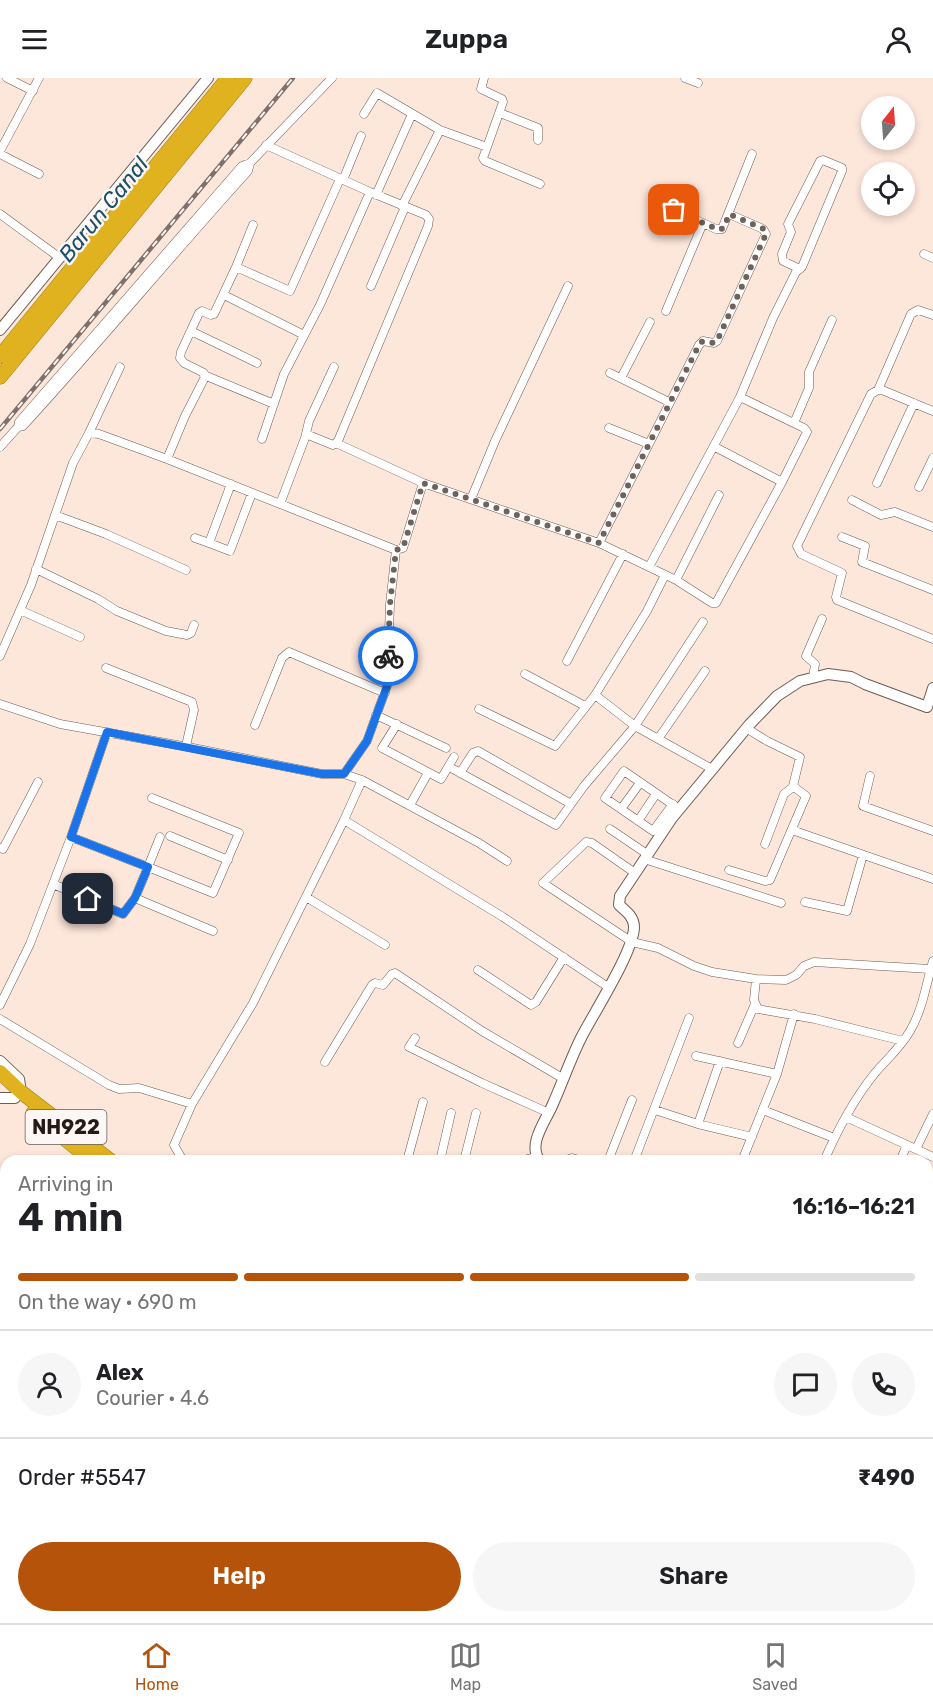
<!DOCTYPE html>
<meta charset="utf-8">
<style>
:root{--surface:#fff;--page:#f6f6f6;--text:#202124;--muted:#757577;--line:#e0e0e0;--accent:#b45309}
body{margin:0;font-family:Rubik,sans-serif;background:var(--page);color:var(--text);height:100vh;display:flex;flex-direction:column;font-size:22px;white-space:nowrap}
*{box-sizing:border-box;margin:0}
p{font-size:20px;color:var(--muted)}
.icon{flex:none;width:33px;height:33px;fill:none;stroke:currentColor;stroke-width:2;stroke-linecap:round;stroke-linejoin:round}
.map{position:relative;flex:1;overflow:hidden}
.drawer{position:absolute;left:0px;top:1077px;width:933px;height:468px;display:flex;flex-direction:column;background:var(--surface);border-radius:18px 18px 0 0;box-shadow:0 3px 9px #0003}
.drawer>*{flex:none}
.needle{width:39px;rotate:17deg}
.fabs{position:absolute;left:861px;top:18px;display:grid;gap:12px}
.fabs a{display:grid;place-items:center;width:54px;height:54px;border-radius:50%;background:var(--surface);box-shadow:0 3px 9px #0003;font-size:30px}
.pin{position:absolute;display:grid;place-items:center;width:51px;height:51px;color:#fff;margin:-26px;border-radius:12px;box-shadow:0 3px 9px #0006}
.courier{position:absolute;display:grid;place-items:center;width:60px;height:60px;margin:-30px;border:4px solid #1a73e8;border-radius:50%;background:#fff;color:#222;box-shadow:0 2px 8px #0007}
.overview em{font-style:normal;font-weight:600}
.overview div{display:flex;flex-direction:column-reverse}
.overview{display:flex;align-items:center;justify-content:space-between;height:102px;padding:0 18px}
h1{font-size:39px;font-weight:600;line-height:45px}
.bar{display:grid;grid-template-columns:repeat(4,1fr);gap:9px 6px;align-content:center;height:72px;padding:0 18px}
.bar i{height:8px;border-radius:4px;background:var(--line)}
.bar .on{background:var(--accent)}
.bar p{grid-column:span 4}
.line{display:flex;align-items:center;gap:15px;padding:0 18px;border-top:2px solid var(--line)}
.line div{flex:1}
.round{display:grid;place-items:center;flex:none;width:63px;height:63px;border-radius:32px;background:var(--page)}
.primary-button{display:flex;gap:12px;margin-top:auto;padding:12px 18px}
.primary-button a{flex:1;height:69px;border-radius:36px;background:var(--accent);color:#fff;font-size:24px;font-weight:600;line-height:69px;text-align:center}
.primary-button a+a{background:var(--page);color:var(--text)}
header{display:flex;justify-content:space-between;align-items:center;height:78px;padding:0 18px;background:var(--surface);font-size:27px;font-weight:600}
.tabs{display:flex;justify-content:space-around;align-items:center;height:84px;border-top:2px solid var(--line);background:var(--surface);font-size:16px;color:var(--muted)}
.tabs a{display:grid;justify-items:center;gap:3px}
.tabs .on{color:var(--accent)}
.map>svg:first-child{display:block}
</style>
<header><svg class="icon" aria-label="menu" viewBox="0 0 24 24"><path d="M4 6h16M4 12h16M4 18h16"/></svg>Zuppa<svg class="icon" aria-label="person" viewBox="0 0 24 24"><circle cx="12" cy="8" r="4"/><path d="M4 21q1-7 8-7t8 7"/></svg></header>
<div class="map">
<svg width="933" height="1545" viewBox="0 0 933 1545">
<rect width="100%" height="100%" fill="#fde6da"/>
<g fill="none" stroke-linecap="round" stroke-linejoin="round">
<defs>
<path id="street" d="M7,0l26,13
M685,0l13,5
M500,35l38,15v12
M364,36l13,-21 63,37 47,17 16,-45 -1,-3 -21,-10 3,-11
M266,67l104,47 56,23 3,4 -1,7 -90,215 -5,4 -27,-11
M487,69l-4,11 2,3 55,23
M0,73l39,-73
M0,76l39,20
M343,102l18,-44
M376,117l36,-81
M402,128l38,-76
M674,132l42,19h6l30,-75
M0,136l60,44
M924,176l9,4
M236,189l17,-42
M371,208l34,-79
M224,217l80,40
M666,233l37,-88
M191,253l66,32
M610,295l59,29
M204,297l70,29
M621,300l29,-56
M878,312l33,-76 7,-4 15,5
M933,333l-51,-21h-4l-7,4 -74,152 4,8 41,19 -6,24 1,3 96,39
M794,345l15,-35v-16l23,-52
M18,349l1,-5 223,-256 8,-3
M609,350l40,16
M89,355l31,-66
M262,361l22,-65 36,-69 50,-113
M336,365l87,40
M0,369l18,-20 5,-1c77,-84 149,-171 225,-255l2,-8 82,-85
M715,369l67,35
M167,381l18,-43 20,-39 -1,-4 -20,-10 -4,-5 1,-6 18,-39 3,-2 9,4 3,-1 22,-47 54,24 50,-112
M877,405l37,-80
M231,406l-22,59 21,8 22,-58
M919,409l14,-29
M471,421l24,-58 73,-155
M852,422l29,15 14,-3 38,15
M280,426l25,-66 4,-17 25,-54
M55,437l51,19 80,36
M842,459l23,9 -3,16 71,28
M195,460l14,5
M599,465l100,-198 4,-4 11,2 3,-2 49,-107 -3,-5 -34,-15
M649,489l91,-170 33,-79 23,-46 6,-5 40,-96v-3l-19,-8 -3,1 -32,63 3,8 -9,22 1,7 17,8
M36,491l62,30 19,12 49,20 21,4 4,-2 3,-8
M676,502l43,-85
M20,532l60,27
M703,544l-68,104 77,43
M0,578l31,-71 42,-122 16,-30 10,1 68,25 229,91 7,-2 20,-65 176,60 77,37 36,23h4l66,-121 25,-50 -3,-4 -64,-31
M567,583l56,-107
M106,590l86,34 2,8 -8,36
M525,596l60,32
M813,600l2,-14 -9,-8 16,-37
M0,626l60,20 128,23 134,27h22l18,6 117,63 28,18
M479,631l76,37 40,-51 52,-84 18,-36
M376,637l70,33
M397,646l-15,24 59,31 13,-22
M255,647l27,-67 7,-6 96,41
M107,654l-36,105 77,30 12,-30
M658,661l47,-68
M453,691l103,56 28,-39 51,-60 -40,-31
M460,695l13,-20 5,-2 93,53
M344,696l23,-33 20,-55 3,-82 6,-54
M870,698l-7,30 70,25
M152,720l87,35 -26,60 -65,-26 -13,31 78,33
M673,726l-20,27 -48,-33 19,-27 55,38
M410,727l18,-32
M621,731l19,-26
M344,742l18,-40
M638,743l18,-27
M610,751l37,25
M792,752l141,49
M170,758l58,24
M765,766l19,-50 9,-7
M0,770l3,1 35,-67
M644,781l137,44
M729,792l36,11 5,-1 36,-84 -13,-10 7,-29 -33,-16 -21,-13
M635,795l-43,-30 -6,-1 -43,41 89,59 26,6 36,18 18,6 44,7 30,1 10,-5 8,-9 10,-4 116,7
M53,806l70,30 12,-16
M306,819l79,48
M805,824l42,9 16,-56
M478,892l53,35 5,-3 28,-45
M756,901l-2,21 4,9 57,10 88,22
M0,927l30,-61 41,-107
M0,941l109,66 10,4 20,-1 53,16
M415,960l-6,9 73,36 67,30
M738,965l17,-39
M696,978l81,18
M720,983l-22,63 54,13
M325,984l47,-77 3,-2 8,2 9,-11 3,-1 87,58 82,48
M655,1032l43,14
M763,1032l71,28
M846,1039l87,40
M916,1071l17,-35
M185,1083l-3,-2 -8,-14 18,-41 61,-101 91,-183 159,97 105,70
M407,1083l16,-59
M440,1083l11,-48
M464,1083l12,-48
M520,1083l17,-4
M564,1083l8,-3 11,3
M608,1083l24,-61
M634,1083l55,-143
M742,1083l35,-87 17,-60
M824,1083c13,-30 30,-62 51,-88 12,-14 26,-26 35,-42 13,-22 16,-47 23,-70
M900,1083l7,-16
M927,1124l6,-16
M927,1183l6,3
M927,1265l6,-15
M0,1266l6,3
M927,1271l6,2
M927,1327l6,2
M927,1379l6,3
M0,1386l6,4
M0,1458l6,-10
M13,1539l11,6
M171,1539l11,6
M714,1539l11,6
M251,1545l3,-6
M283,1545l2,-6
M349,1545l2,-6
M445,1545l3,-6
M520,1545l4,-6
M664,1545v-6
M810,1545l3,-6
M899,1545l3,-6
M929,1545l4,-10"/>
<path id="secondary" d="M0,252l208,-252
M0,983l19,18 2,13
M0,1020h15
M540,1083c-13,-16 5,-39 12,-55 10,-22 18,-46 29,-68 12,-24 53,-87 53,-111 0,-10 -8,-16 -15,-22l1,-9 52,-78 77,-93 28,-29 23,-15 28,-7 23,3 14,7 62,23 6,-19
M927,1486l6,2
M600,1545l3,-6"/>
<path id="highway" d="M0,278l228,-278
M0,299l245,-299
M0,994l21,20 90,69
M33,1035l59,48
M927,1504l6,3"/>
</defs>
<!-- street casing -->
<use href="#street" stroke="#6f5c52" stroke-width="9"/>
<!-- secondary casing -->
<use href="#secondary" stroke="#6f5c52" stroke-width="12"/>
<!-- highway casing -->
<use href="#highway" stroke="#9e7d1c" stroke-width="15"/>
<!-- street -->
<use href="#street" stroke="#fff" stroke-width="8"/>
<!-- secondary -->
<use href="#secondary" stroke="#fff" stroke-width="10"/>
<!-- highway -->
<use href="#highway" stroke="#e1b220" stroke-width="14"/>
<defs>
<path id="rail" d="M0,351l293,-351"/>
</defs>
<!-- rail casing -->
<use href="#rail" stroke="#7f7069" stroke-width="4.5"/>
<!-- rail -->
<use href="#rail" stroke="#fcf7f5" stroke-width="2" stroke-dasharray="7" stroke-linecap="butt"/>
</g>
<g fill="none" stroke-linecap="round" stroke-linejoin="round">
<!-- done -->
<path stroke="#6f625b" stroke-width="6" stroke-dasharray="0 10.8" d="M388,578l2,-52 6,-54 7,-2 20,-65 176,60 101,-200 3,-2 11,2 3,-2 49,-107 -2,-5 -35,-15 -5,14 -5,2 -45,-20"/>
<!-- route -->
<path stroke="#1a73e8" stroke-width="8" d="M88,821l35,15 12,-16 13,-31 -77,-30 36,-105 215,42h22l23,-33 20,-55 1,-30"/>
</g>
<g text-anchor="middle" stroke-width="5" stroke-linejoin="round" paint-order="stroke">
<!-- shield labels -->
<rect fill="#fcf7f5" stroke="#645d59" stroke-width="1.5" x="25.5" y="1032" width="81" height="34" rx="4.5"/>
<g font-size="20" font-weight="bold" fill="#231b16">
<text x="66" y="1056">NH922</text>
</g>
<!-- water labels -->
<g font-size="22" font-style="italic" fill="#1b506a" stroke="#fcf7f5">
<text transform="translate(103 131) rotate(-51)" y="8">Barun Canal</text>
</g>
</g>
</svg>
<div class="fabs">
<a><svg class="needle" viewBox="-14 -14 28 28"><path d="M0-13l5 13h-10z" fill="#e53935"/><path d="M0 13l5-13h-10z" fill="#757577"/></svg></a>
<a><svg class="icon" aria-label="locate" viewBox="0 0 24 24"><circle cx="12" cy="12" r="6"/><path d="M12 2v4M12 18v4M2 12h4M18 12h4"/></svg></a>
</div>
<div class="pin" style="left:674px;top:132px;background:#ea580c"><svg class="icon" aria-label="bag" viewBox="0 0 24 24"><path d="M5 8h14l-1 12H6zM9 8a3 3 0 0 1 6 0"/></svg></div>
<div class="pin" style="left:88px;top:821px;background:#1f2937"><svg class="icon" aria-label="home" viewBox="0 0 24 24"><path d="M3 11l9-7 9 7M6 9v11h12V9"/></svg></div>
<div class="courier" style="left:388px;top:578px"><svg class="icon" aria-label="bike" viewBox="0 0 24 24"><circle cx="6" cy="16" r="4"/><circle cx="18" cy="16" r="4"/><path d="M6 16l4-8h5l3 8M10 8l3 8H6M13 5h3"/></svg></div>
<section class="drawer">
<div class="overview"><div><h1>4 min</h1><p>Arriving in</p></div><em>16:16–16:21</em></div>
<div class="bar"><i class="on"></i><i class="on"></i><i class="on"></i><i></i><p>On the way · 690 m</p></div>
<div class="line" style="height:108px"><a class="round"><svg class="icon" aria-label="person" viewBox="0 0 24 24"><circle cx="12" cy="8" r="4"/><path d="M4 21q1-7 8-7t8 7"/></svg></a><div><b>Alex</b><p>Courier · 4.6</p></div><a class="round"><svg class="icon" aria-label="chat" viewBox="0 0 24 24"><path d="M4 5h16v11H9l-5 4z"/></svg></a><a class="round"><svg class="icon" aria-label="phone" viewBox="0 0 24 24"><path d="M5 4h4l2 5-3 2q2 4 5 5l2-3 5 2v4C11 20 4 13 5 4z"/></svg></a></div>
<div class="line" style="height:78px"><div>Order #5547</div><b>₹490</b></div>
<div class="primary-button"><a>Help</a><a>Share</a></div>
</section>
</div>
<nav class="tabs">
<a class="on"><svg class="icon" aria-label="home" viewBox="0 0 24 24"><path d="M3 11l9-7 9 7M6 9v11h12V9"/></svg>Home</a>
<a><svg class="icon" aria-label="map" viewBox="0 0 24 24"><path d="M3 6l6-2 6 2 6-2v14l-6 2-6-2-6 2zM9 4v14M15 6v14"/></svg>Map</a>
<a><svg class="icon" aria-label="saved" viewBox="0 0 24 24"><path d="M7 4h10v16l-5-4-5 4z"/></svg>Saved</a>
</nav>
